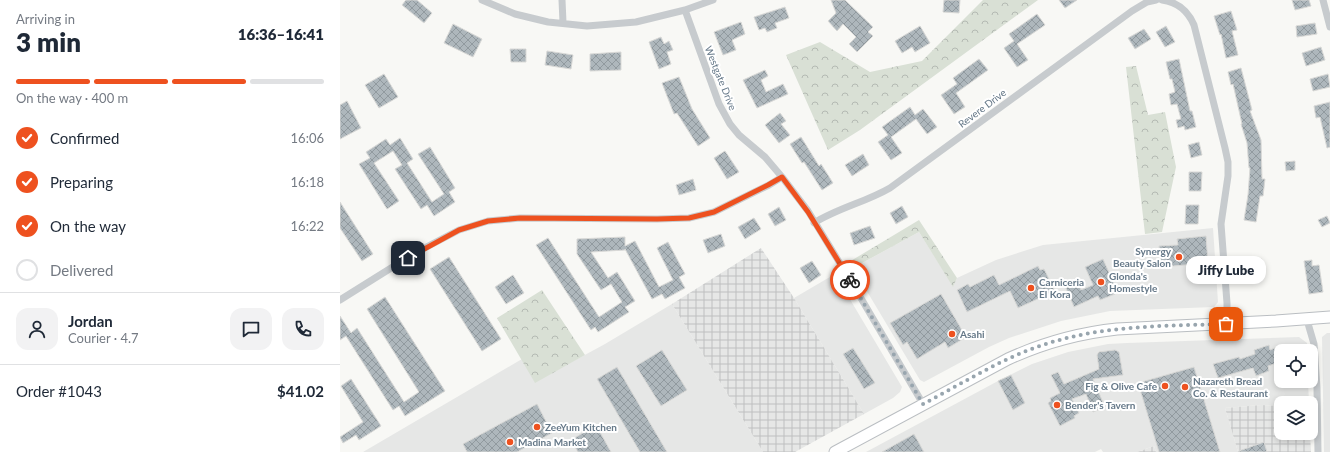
<!DOCTYPE html>
<meta charset="utf-8">
<style>
:root{--surface:#fff;--page:#f2f2f3;--text:#1f2937;--muted:#747a83;--line:#e0e1e3;--accent:#ee511f}
body{margin:0;font-family:Lato,sans-serif;background:var(--page);color:var(--text);height:100vh;display:flex;flex-direction:column;font-size:15px;white-space:nowrap}
*{box-sizing:border-box;margin:0}
p{font-size:13px;color:var(--muted)}
.icon{flex:none;width:22px;height:22px;fill:none;stroke:currentColor;stroke-width:2;stroke-linecap:round;stroke-linejoin:round}
.map{position:relative;flex:1;overflow:hidden}
.panel{display:flex;flex-direction:column;background:var(--surface);width:340px}
.panel>*{flex:none}
.fabs{position:absolute;left:934px;top:344px;display:grid;gap:8px}
.fabs a{display:grid;place-items:center;width:44px;height:44px;border-radius:8px;background:var(--surface);box-shadow:0 2px 6px #0003;font-size:20px}
.pin{position:absolute;display:grid;place-items:center;width:34px;height:34px;color:#fff;margin:-17px;border-radius:8px;box-shadow:0 2px 6px #0006}
.courier{position:absolute;display:grid;place-items:center;width:40px;height:40px;margin:-20px;border:3px solid #ee511f;border-radius:50%;background:#fff;color:#222;box-shadow:0 1px 5px #0007}
.bubble{position:absolute;height:28px;border-radius:12px;background:var(--surface);box-shadow:0 2px 6px #0003;font-size:13px;font-weight:800;line-height:28px;text-align:center}
.head em{font-style:normal;font-weight:800}
.head div{display:flex;flex-direction:column-reverse}
.head{display:flex;align-items:center;justify-content:space-between;height:68px;padding:0 16px}
h1{font-size:26px;font-weight:800;line-height:30px}
.bar{display:grid;grid-template-columns:repeat(4,1fr);gap:6px 4px;align-content:center;height:48px;padding:0 16px}
.bar i{height:5px;border-radius:3px;background:var(--line)}
.bar .current{background:var(--accent)}
.bar p{grid-column:span 4}
.line{display:flex;align-items:center;gap:10px;padding:0 16px;border-top:1px solid var(--line)}
.line div{flex:1}
.round{display:grid;place-items:center;flex:none;width:42px;height:42px;border-radius:12px;background:var(--page)}
ol{padding:0 16px;list-style:none}
li{display:flex;align-items:center;gap:12px;height:44px}
li p{margin-inline-start:auto}
li .icon{padding:4px;border-radius:50%;background:var(--accent);color:#fff;stroke-width:4}
li:last-child{color:var(--muted)}
li i{width:22px;height:22px;border:2px solid var(--line);border-radius:50%}
main{display:flex;flex:1;min-height:0}
.map>svg:first-child{display:block}
</style>
<main>
<section class="panel">
<div class="head"><div><h1>3 min</h1><p>Arriving in</p></div><em>16:36–16:41</em></div>
<div class="bar"><i class="current"></i><i class="current"></i><i class="current"></i><i></i><p>On the way · 400 m</p></div>
<ol>
<li><svg class="icon" aria-label="check" viewBox="0 0 24 24"><path d="M5 12l5 5 9-10"/></svg>Confirmed<p>16:06</p></li>
<li><svg class="icon" aria-label="check" viewBox="0 0 24 24"><path d="M5 12l5 5 9-10"/></svg>Preparing<p>16:18</p></li>
<li><svg class="icon" aria-label="check" viewBox="0 0 24 24"><path d="M5 12l5 5 9-10"/></svg>On the way<p>16:22</p></li>
<li><i></i>Delivered</li>
</ol>
<div class="line" style="height:72px"><a class="round"><svg class="icon" aria-label="person" viewBox="0 0 24 24"><circle cx="12" cy="8" r="4"/><path d="M4 21q1-7 8-7t8 7"/></svg></a><div><b>Jordan</b><p>Courier · 4.7</p></div><a class="round"><svg class="icon" aria-label="chat" viewBox="0 0 24 24"><path d="M4 5h16v11H9l-5 4z"/></svg></a><a class="round"><svg class="icon" aria-label="phone" viewBox="0 0 24 24"><path d="M5 4h4l2 5-3 2q2 4 5 5l2-3 5 2v4C11 20 4 13 5 4z"/></svg></a></div>
<div class="line" style="height:52px"><div>Order #1043</div><b>$41.02</b></div>
</section>
<div class="map">
<svg width="990" height="452" viewBox="0 0 990 452">
<defs>
<pattern id="industrial-grid" width="8" height="8" patternUnits="userSpaceOnUse"><rect width="8" height="8" fill="#e6e7e6"/><path d="M0 4h8M4 0v8" fill="none" stroke="#bec0c0"/></pattern>
<pattern id="forest-crowns" width="20" height="18" patternUnits="userSpaceOnUse"><rect width="20" height="18" fill="#d9e0d5"/><path d="M2 6a3 3 0 1 1 6 0M12 15a3 3 0 1 1 6 0" fill="none" stroke="#b4bab3"/></pattern>
<pattern id="building-cross-hatch" width="8" height="8" patternUnits="userSpaceOnUse"><rect width="8" height="8" fill="#aeb7bc"/><path d="M0 0l8 8M0 8l8-8" fill="none" stroke="#919a9f"/></pattern>
</defs>
<rect width="100%" height="100%" fill="#f8f8f5"/>
<!-- built -->
<path fill="#e6e7e6" d="M873,228l5,74 -4,5 -104,4 -49,10 -52,17 -20,9 -65,35 -4,-2 -67,-112 66,-36 34,54 4,-8 39,-18 47,-15z
M495,274l67,113 -2,5 -7,6 -29,16 -70,-116z
M332,304l91,148h-400l159,-93 13,23 70,-38z
M987,333h3v119h-6l-2,-115z
M959,337l8,6v8h-26v30h27l1,22h-28v3l-20,-1 -36,3 13,44h-82l-2,-6 -17,6h-34l-2,-3 -6,3h-229l132,-71 34,-17 36,-12 40,-8 19,-1z"/>
<!-- industrial -->
<path fill="url(#industrial-grid)" d="M421,248l33,50 70,116 -69,38h-32l-91,-148z
M921,405l20,1v27h29l1,19h-73l-13,-44z
M814,446l2,6h-19z"/>
<!-- forest -->
<path fill="url(#forest-crowns)" d="M643,0h55l-178,130 -32,20 -42,-95 34,-13 50,30 52,-11z
M796,66l12,49 17,-3 11,55 -14,65 -17,2 -19,-167z
M579,220l38,58 -4,9 -34,-55 -66,36 -4,-6z
M202,290l43,65 -50,28 -38,-65z"/>
<!-- building -->
<path fill="url(#building-cross-hatch)" stroke="#d9d9d7" d="M66,0h11l15,13 -8,10 -22,-18z
M491,0h14l28,27 -5,5 5,4 -16,16 -8,-8 7,-7 -13,-13 -6,7 -9,-10 8,-8z
M604,0h16l-1,13 -16,-1z
M719,0h18l-12,8z
M952,0h17l2,6 -16,4z
M445,7l4,11 -14,5 2,5 -10,4 -2,-4 -6,2 -5,-13z
M891,11l6,19 -5,1 6,24 -12,3 -5,-24 -1,1 -6,-19z
M697,14l8,11 -28,19 11,16 -11,7 -13,-19 10,-7 -5,-7z
M401,22l4,12 -13,6 4,10 -13,5 -9,-23z
M975,23l2,11 -20,3 -1,-11z
M113,24l29,15 -9,18 -29,-14z
M580,26l10,17 -15,9 -3,-5 -10,6 -7,-12z
M826,26l9,16 -10,5 -9,-15z
M804,29l7,10 -16,10 -7,-11z
M321,37l3,7 5,-3 4,9 -6,2 4,12 -12,5 -10,-27z
M981,47l4,13 -19,6 -4,-13z
M170,49h16v13h-15z
M207,51l26,4 -2,14 -26,-4z
M281,52v18l-31,1v-17z
M639,59l9,11 -32,23 9,14 -11,7 -13,-19 16,-11 -4,-6z
M839,59l11,52h2l4,16 -11,3 -1,-4 -6,2 -2,-8 5,-1 -4,-15 -6,1 -2,-11 6,-2 -3,-13h-2l-4,-17z
M901,68l11,42 -2,1 11,29 1,39h3l-2,17h-3l-4,26 -12,-2 4,-25 2,-27h-1l-2,-25 -6,-19h1l-9,-40 -2,1 -3,-13z
M425,70l3,6 -7,4 5,12 17,-8 5,10 -31,14 -14,-28z
M44,74l14,23 -19,11 -14,-23z
M988,74l2,13 -17,4 -3,-12z
M339,77l13,32 18,29 -12,8 -21,-33 -3,1 -12,-31z
M7,101l14,27 -21,11v-34z
M990,102v45l-3,1 -7,-31 -4,1 -2,-12z
M570,107l5,8 8,-6 14,18 -10,7 -11,-15 -25,18 11,16 -11,7 -13,-18 10,-7 -6,-8z
M440,113l6,8 -5,3 9,11 -11,8 -14,-18z
M461,137l18,29 2,-2 12,19 -11,7 -18,-28 -2,1 -12,-19z
M60,138l13,21 -6,4 25,39 12,-8 -26,-40 12,-7 25,41 -6,4 6,10 -21,14 -7,-11 -6,4 -26,-40 7,-4 -9,-14 -19,12 25,38 -12,8 -28,-45 11,-6 -4,-6 20,-13 4,6z
M859,142l3,13 -11,3 -3,-13z
M385,151l14,21 -12,7 -13,-21z
M523,154l6,11 -17,11 -7,-11z
M955,161v9l-9,1 -1,-9z
M849,172h13l-1,19h-12z
M353,179l3,11 -17,5 -3,-10z
M0,202l33,52 -11,7 -22,-33z
M846,205h13l-1,19h-13z
M562,206l6,11 -12,7 -6,-11z
M439,207l7,13 -11,6 -7,-12z
M987,216l3,7 -8,4 -4,-7z
M414,218l7,11 -16,10 -7,-12z
M530,226l5,12 -21,7 -4,-12z
M381,234l4,12 -17,7 -5,-13z
M866,236l2,27 -47,4 -2,-21 19,-1 -1,-6z
M285,237v9l10,-5 24,46 14,-7 -16,-32 11,-6 17,32 -6,3 6,11 -20,11 -3,-5 -10,5 -27,-50v1l-34,2 17,26 9,-6 18,29 -10,6 4,5 -31,20 -3,-5 -4,3 -55,-85 12,-7 51,79 23,-15 -11,-18 -10,6 -24,-36v-15z
M109,257l52,82 -19,12 -52,-82z
M763,259l13,29 -3,2 2,4 -15,6 -2,-4 -24,11 -9,-21 12,-5 4,9 12,-5 -8,-18z
M904,259h18v21l-18,1z
M972,260v6l7,-1 4,27 -14,2 -5,-33z
M472,261l9,14 -12,8 -9,-15z
M698,266l2,4 4,-1 11,22 -37,17 -8,-17 -43,21 -10,-22 11,-6 2,3 24,-12 5,10z
M173,275l11,18 -18,11 -11,-17z
M601,294l25,43 -18,11 -3,-6 -28,17 -10,-17 -4,3 -13,-22z
M45,297l60,94 -40,25 -6,-10 -6,4 -47,-74 -6,4v-24l11,17 6,-5 47,74 15,-10 -52,-83z
M929,345l1,5 5,-2 5,14 -12,4 1,5 -13,5 -3,-8 -35,10 -5,-14 26,-7 1,2 15,-5 -1,-4z
M513,348l22,35 -11,6 -21,-35z
M322,350l25,40 -26,16 -25,-40z
M775,350l4,2 4,23 -30,4 12,28 -12,5 -7,-18 -14,5 7,14 -5,3 1,2 -15,8 -12,-23 3,-2 -1,-3 10,-5 -9,-18 7,-3 6,12 35,-15 -2,-14 2,-3z
M277,367l50,85h-27l-43,-73z
M854,367l26,85h-61l-21,-69z
M671,375l14,28 -12,7 -15,-29z
M11,379l30,47 -22,14 -3,-5 -13,8 -3,-6 23,-15 -22,-36z
M197,404l15,29 -35,19h-50l-4,-8z
M256,425l15,27h-33l-7,-12z
M574,434l10,18h-42z
M924,442l3,10h-28v-1z"/>
<g fill="none" stroke-linecap="round" stroke-linejoin="round">
<defs>
<path id="primary" d="M495,452l173,-93c35,-16 71,-26 109,-30l159,-8 54,-4"/>
</defs>
<!-- primary casing -->
<use href="#primary" stroke="#babec2" stroke-width="13"/>
<!-- minor -->
<path stroke="#c7cbce" stroke-width="7" d="M142,0l33,14 33,8 39,4 49,-4 49,-12 28,-10
M222,0l1,22
M822,0c15,2 26,11 32,25l31,123 3,14v14l-7,48 6,79v21
M983,0l7,27
M345,10l34,94 11,20 9,11 26,22 17,20 26,34 47,77 68,116
M474,223c24,-15 52,-21 76,-35l242,-177 15,-9 9,-2
M0,300l75,-47 44,-23 29,-9 32,-3 137,1 32,-1 25,-6 55,-27 13,-8
M967,320l7,24 3,44 1,64"/>
<!-- primary -->
<use href="#primary" stroke="#fff" stroke-width="11"/>
</g>
<g fill="none" stroke-linecap="round" stroke-linejoin="round">
<!-- done -->
<path stroke="#98a5ae" stroke-width="4" stroke-dasharray="0 7.2" d="M510,280l73,124c37,-19 74,-43 114,-57 61,-22 125,-21 189,-23"/>
<!-- route -->
<path stroke="#ee511f" stroke-width="5" d="M68,258l51,-28 29,-9 32,-3 137,1 32,-1 25,-6 54,-27 14,-8 26,35 42,68"/>
</g>
<!-- markers -->
<g fill="#ee511f" stroke="#fff" stroke-width="1.5">
<circle cx="839" cy="257" r="4"/>
<circle cx="761" cy="282" r="4"/>
<circle cx="691" cy="288" r="4"/>
<circle cx="612" cy="334" r="4"/>
<circle cx="825" cy="386" r="4"/>
<circle cx="845" cy="387" r="4"/>
<circle cx="717" cy="405" r="4"/>
<circle cx="197" cy="427" r="4"/>
<circle cx="170" cy="442" r="4"/>
</g>
<g text-anchor="middle" stroke-width="4" stroke-linejoin="round" paint-order="stroke">
<!-- street labels -->
<g font-size="10" fill="#657888" stroke="#fff">
<text transform="translate(381 78) rotate(68)" y="4">Westgate Drive</text>
<text transform="translate(642 108) rotate(-37)" y="4">Revere Drive</text>
</g>
<!-- poi labels -->
<g font-size="10" font-weight="bold" fill="#657888" stroke="#fff" text-anchor="start">
<text x="831" y="255" text-anchor="end">Synergy<tspan x="831" dy="12">Beauty Salon</tspan></text>
<text x="769" y="280">Glonda's<tspan x="769" dy="12">Homestyle</tspan></text>
<text x="699" y="286">Carniceria<tspan x="699" dy="12">El Kora</tspan></text>
<text x="620" y="338">Asahi</text>
<text x="853" y="385">Nazareth Bread<tspan x="853" dy="12">Co. &amp; Restaurant</tspan></text>
<text x="817" y="390" text-anchor="end">Fig &amp; Olive Cafe</text>
<text x="725" y="409">Bender's Tavern</text>
<text x="205" y="431">ZeeYum Kitchen</text>
<text x="178" y="446">Madina Market</text>
</g>
</g>
</svg>
<div class="fabs">
<a><svg class="icon" aria-label="locate" viewBox="0 0 24 24"><circle cx="12" cy="12" r="6"/><path d="M12 2v4M12 18v4M2 12h4M18 12h4"/></svg></a>
<a><svg class="icon" aria-label="layers" viewBox="0 0 24 24"><path d="M12 4l9 5-9 5-9-5zM3 14l9 5 9-5"/></svg></a>
</div>
<div class="pin" style="left:886px;top:324px;background:#ea580c"><svg class="icon" aria-label="bag" viewBox="0 0 24 24"><path d="M5 8h14l-1 12H6zM9 8a3 3 0 0 1 6 0"/></svg></div>
<div class="pin" style="left:68px;top:258px;background:#1f2937"><svg class="icon" aria-label="home" viewBox="0 0 24 24"><path d="M3 11l9-7 9 7M6 9v11h12V9"/></svg></div>
<div class="courier" style="left:510px;top:280px"><svg class="icon" aria-label="bike" viewBox="0 0 24 24"><circle cx="6" cy="16" r="4"/><circle cx="18" cy="16" r="4"/><path d="M6 16l4-8h5l3 8M10 8l3 8H6M13 5h3"/></svg></div>
<div class="bubble" style="left:846px;top:256px;width:80px">Jiffy Lube</div>
</div>
</main>
